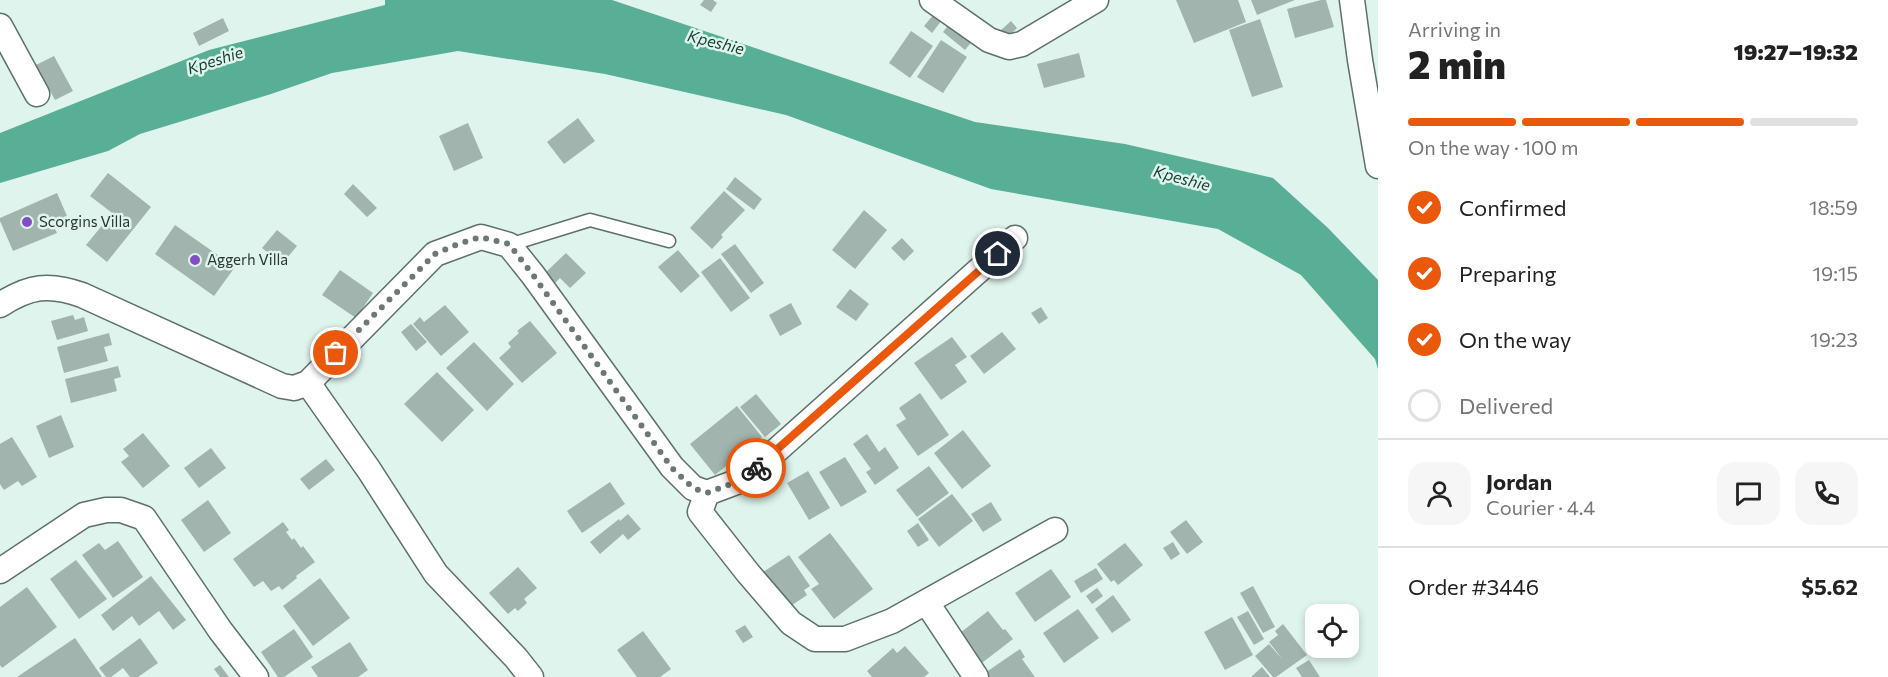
<!DOCTYPE html>
<meta charset="utf-8">
<style>
:root{--surface:#fff;--page:#f6f6f6;--text:#222;--muted:#767676;--line:#e0e0e0;--accent:#ea580c}
body{margin:0;font-family:Commissioner,sans-serif;background:var(--page);color:var(--text);height:100vh;display:flex;flex-direction:column;font-size:22px;white-space:nowrap}
*{box-sizing:border-box;margin:0}
p{font-size:20px;color:var(--muted)}
.icon{flex:none;width:33px;height:33px;fill:none;stroke:currentColor;stroke-width:2;stroke-linecap:round;stroke-linejoin:round}
.map{position:relative;flex:1;overflow:hidden}
.panel{display:flex;flex-direction:column;background:var(--surface);width:510px}
.panel>*{flex:none}
.tools{position:absolute;left:1305px;top:604px;display:grid;gap:12px}
.tools a{display:grid;place-items:center;width:54px;height:54px;border-radius:12px;background:var(--surface);box-shadow:0 3px 9px #0003;font-size:30px}
.pin{position:absolute;display:grid;place-items:center;width:51px;height:51px;color:#fff;margin:-26px;border:3px solid #fff;border-radius:50%;box-shadow:0 2px 6px #0007}
.courier{position:absolute;display:grid;place-items:center;width:60px;height:60px;margin:-30px;border:4px solid #ea580c;border-radius:50%;background:#fff;color:#222;box-shadow:0 2px 8px #0007}
.summary em{font-style:normal;font-weight:800}
.summary div{display:flex;flex-direction:column-reverse}
.summary{display:flex;align-items:center;justify-content:space-between;height:102px;padding:0 30px}
h1{font-size:39px;font-weight:800;line-height:45px}
.bar{display:grid;grid-template-columns:repeat(4,1fr);gap:9px 6px;align-content:center;height:72px;padding:0 30px}
.bar i{height:8px;border-radius:4px;background:var(--line)}
.bar .selected{background:var(--accent)}
.bar p{grid-column:span 4}
.line{display:flex;align-items:center;gap:15px;padding:0 30px;border-top:2px solid var(--line)}
.line div{flex:1}
.round{display:grid;place-items:center;flex:none;width:63px;height:63px;border-radius:18px;background:var(--page)}
ol{padding:0 30px;list-style:none}
li{display:flex;align-items:center;gap:18px;height:66px}
li p{margin-inline-start:auto}
li .icon{padding:6px;border-radius:50%;background:var(--accent);color:#fff;stroke-width:4}
li:last-child{color:var(--muted)}
li i{width:33px;height:33px;border:3px solid var(--line);border-radius:50%}
main{display:flex;flex:1;min-height:0}
.map>svg:first-child{display:block}
</style>
<main>
<div class="map">
<svg width="1378" height="677" viewBox="0 0 1378 677">
<rect width="100%" height="100%" fill="#def4ec"/>
<!-- water -->
<path fill="#58af96" d="M385,0h227l363,122 150,22 148,34 55,50 50,52v89l-3,-10 -74,-84 -83,-46 -227,-40 -205,-74 -181,-41 -147,-23 -126,22 -61,21 -131,40 -32,17 -108,32v-50l209,-83 176,-45z"/>
<!-- building -->
<path fill="#a1b5ae" d="M704,0h9l4,3 -6,9 -11,-7z
M1176,0h62l8,22 -52,21z
M1251,0h44l-38,15z
M1321,0h5l8,27 -39,11 -8,-29z
M934,14l8,6 -10,13 -8,-7z
M223,18l6,13 -30,15 -6,-13z
M1260,19l23,68 -31,10 -23,-67z
M1011,21l6,7 -10,10 -7,-7z
M950,23l23,17 -8,10 -22,-18z
M911,31l22,15 -23,32 -21,-15z
M941,40l26,17 -24,36 -26,-16z
M1079,53l6,24 -41,11 -7,-24z
M54,56l19,35 -18,9 -19,-35z
M578,118l17,23 -31,23 -17,-22z
M468,123l15,35 -29,13 -15,-35z
M108,173l43,34 -44,55 -21,-17 23,-28 8,6 3,-4 -30,-23z
M735,177l27,22 -8,11 -28,-21z
M353,184l24,24 -10,9 -23,-23z
M724,191l21,19 -24,25 2,2 -11,12 -22,-21z
M57,193l10,23 -15,7 5,10 -44,18 -13,-30v-3z
M864,210l23,20 -32,39 -23,-19z
M175,225l60,42 -21,29 -59,-42z
M277,230l20,16 -15,18 -20,-16z
M902,238l12,13 -10,10 -13,-13z
M735,244l29,39 -13,10 -30,-39z
M678,250l22,26 -19,17 -23,-26z
M566,253l20,20 -16,15 -10,-10 -6,6 -10,-10z
M720,258l30,40 -19,14 -30,-40z
M340,270l33,23 -17,25 -34,-23z
M850,289l19,15 -13,17 -20,-14z
M791,303l11,21 -22,12 -11,-21z
M445,305l24,27 -28,24 -28,-32 7,-7 4,5z
M1041,307l7,11 -9,6 -8,-11z
M73,315l2,5 9,-3 4,14 -31,9 -6,-19z
M530,321l27,32 -35,30 -23,-25 12,-11 -3,-4 11,-10 -2,-2z
M411,324l16,18 -11,9 -15,-19z
M1002,332l14,17 -32,25 -14,-18z
M109,333l3,12 -8,2 4,14 -44,12 -7,-26z
M952,337l15,20 -12,8 12,17 -26,18 -27,-37z
M474,342l40,42 -27,27 -41,-43z
M118,366l3,11 -7,2 3,12 -46,12 -6,-24z
M437,372l37,38 -32,32 -38,-38z
M920,393l29,42 -31,21 -22,-31 10,-6 -7,-11z
M756,394l25,30 -16,13 -25,-30z
M737,406l25,31 -47,38 -25,-31z
M61,415l13,32 -25,11 -13,-32z
M963,430l28,36 -29,23 -28,-36z
M143,433l27,33 -27,22 -22,-26 8,-6 -6,-7z
M867,434l12,18 6,-5 14,21 -24,17 -9,-13 5,-3 -18,-25z
M12,437l25,40 -15,9 -4,-5 -14,9 -4,-6v-40z
M211,448l15,20 -27,20 -15,-20z
M845,457l22,35 -26,15 -22,-35z
M326,459l9,11 -26,20 -9,-11z
M929,466l20,27 -32,24 -21,-27z
M808,471l22,37 -21,12 -22,-37z
M610,482l15,22 -43,29 -15,-22z
M952,494l21,27 -34,26 -21,-28z
M208,500l23,33 -27,19 -23,-32z
M991,502l11,18 -19,12 -12,-18z
M628,514l13,15 -13,11 -5,-6 -23,20 -10,-12 29,-23 1,2z
M1186,520l17,22 -16,12 -17,-22z
M283,522l6,8 -3,2 6,8 2,-2 7,10 2,-2 12,16 -19,14 1,2 -15,12 -3,-4 -8,5 -8,-10 -9,6 -21,-28z
M918,523l11,17 -11,7 -11,-16z
M830,533l43,56 -39,30 -23,-30 8,-5 -21,-27z
M118,541l25,36 -30,21 -31,-43 17,-12 6,7z
M1173,542l7,12 -9,6 -8,-12z
M1125,543l18,22 -25,20 -4,-5 -3,2 -14,-18z
M789,555l21,31 -6,4 3,5 -22,15 -25,-36z
M76,560l31,39 -28,20 -29,-40z
M518,567l19,21 -13,11 3,4 -9,8 -3,-3 -7,6 -19,-21z
M1096,568l7,11 -22,14 -7,-12z
M1051,569l20,28 -36,25 -20,-29z
M151,576l35,44 -13,10 -14,-19 -20,15 -7,-10 -19,15 -12,-16z
M320,578l30,40 -37,28 -30,-40z
M1253,586l22,41 -12,6 -23,-40z
M27,587l30,40 -55,41 -2,-3v-58z
M1097,588l6,8 -11,8 -6,-8z
M1113,595l18,25 -19,13 -17,-24z
M1078,609l21,29 -35,25 -21,-30z
M988,611l15,19 2,-1 8,10 -35,27 -23,-29z
M1248,611l16,28 -10,6 -17,-28z
M1232,617l21,38 -28,15 -21,-38z
M1283,624l24,31 -31,22h-3l-18,-21 14,-12 14,16 -14,-18 9,-7 -3,-4z
M745,625l8,12 -10,6 -8,-12z
M294,629l19,28 -29,20h-6l-17,-25z
M643,631l28,38 -11,8h-23l-20,-27z
M75,638l27,39h-85z
M140,638l18,25 -20,14h-8l-7,-9 -12,9h-5l-7,-9z
M350,642l18,28 -10,7h-40l-7,-10z
M905,646l24,27 -5,4h-52l-5,-6 26,-23 4,5z
M1020,649l5,8 -3,2 13,18h-52l-1,-2z
M1309,660l11,17h-18l-6,-9z
M220,665l9,12h-9l-6,-8z
M1262,667l8,10h-19z"/>
<g fill="none" stroke-linecap="round" stroke-linejoin="round">
<defs>
<path id="lane" d="M509,245l81,-25 79,21"/>
<path id="street" d="M932,0l57,40 20,7 13,-3 74,-44
M1352,0l8,60 18,106
M0,26l37,68
M0,305c29,-19 49,-22 82,-10l200,91 12,2 14,-5 127,-129 46,-17 28,8 24,30 139,192 21,21 14,5 32,-12 29,-23 247,-220
M308,383l61,87 67,104 80,84 15,19
M707,493l-7,19 48,61 43,50 24,16h30l47,-18 163,-91
M0,571l84,-56 22,-5h15l23,8 76,112 36,47
M927,603l49,74"/>
</defs>
<!-- lane casing -->
<use href="#lane" stroke="#5d7069" stroke-width="15"/>
<!-- street casing -->
<use href="#street" stroke="#5d7069" stroke-width="27"/>
<!-- lane -->
<use href="#lane" stroke="#fff" stroke-width="12"/>
<!-- street -->
<use href="#street" stroke="#fff" stroke-width="24"/>
</g>
<g fill="none" stroke-linecap="round" stroke-linejoin="round">
<!-- done -->
<path stroke="#6b7873" stroke-width="6" stroke-dasharray="0 10.8" d="M336,353l99,-99 23,-10 22,-7 29,7 24,31 139,193 21,20 14,5 32,-12 17,-13"/>
<!-- route -->
<path stroke="#ea580c" stroke-width="8" d="M756,468l242,-214"/>
</g>
<!-- markers -->
<g fill="#824dc5" stroke="#def4ec" stroke-width="2">
<circle cx="27" cy="222" r="6"/>
<circle cx="195" cy="260" r="6"/>
</g>
<g text-anchor="middle" stroke-width="5" stroke-linejoin="round" paint-order="stroke">
<!-- poi labels -->
<g font-size="15" fill="#2d3532" stroke="#def4ec" text-anchor="start">
<text x="39" y="227">Scorgins Villa</text>
<text x="207" y="265">Aggerh Villa</text>
</g>
<!-- water labels -->
<g font-size="16" font-style="italic" fill="#163e33" stroke="#def4ec">
<text transform="translate(716 42) rotate(14)" y="6">Kpeshie</text>
<text transform="translate(215 60) rotate(-18)" y="6">Kpeshie</text>
<text transform="translate(1182 178) rotate(15)" y="6">Kpeshie</text>
</g>
</g>
</svg>
<div class="tools">
<a><svg class="icon" aria-label="locate" viewBox="0 0 24 24"><circle cx="12" cy="12" r="6"/><path d="M12 2v4M12 18v4M2 12h4M18 12h4"/></svg></a>
</div>
<div class="pin" style="left:336px;top:353px;background:#ea580c"><svg class="icon" aria-label="bag" viewBox="0 0 24 24"><path d="M5 8h14l-1 12H6zM9 8a3 3 0 0 1 6 0"/></svg></div>
<div class="pin" style="left:998px;top:254px;background:#1f2937"><svg class="icon" aria-label="home" viewBox="0 0 24 24"><path d="M3 11l9-7 9 7M6 9v11h12V9"/></svg></div>
<div class="courier" style="left:756px;top:468px"><svg class="icon" aria-label="bike" viewBox="0 0 24 24"><circle cx="6" cy="16" r="4"/><circle cx="18" cy="16" r="4"/><path d="M6 16l4-8h5l3 8M10 8l3 8H6M13 5h3"/></svg></div>
</div>
<section class="panel">
<div class="summary"><div><h1>2 min</h1><p>Arriving in</p></div><em>19:27–19:32</em></div>
<div class="bar"><i class="selected"></i><i class="selected"></i><i class="selected"></i><i></i><p>On the way · 100 m</p></div>
<ol>
<li><svg class="icon" aria-label="check" viewBox="0 0 24 24"><path d="M5 12l5 5 9-10"/></svg>Confirmed<p>18:59</p></li>
<li><svg class="icon" aria-label="check" viewBox="0 0 24 24"><path d="M5 12l5 5 9-10"/></svg>Preparing<p>19:15</p></li>
<li><svg class="icon" aria-label="check" viewBox="0 0 24 24"><path d="M5 12l5 5 9-10"/></svg>On the way<p>19:23</p></li>
<li><i></i>Delivered</li>
</ol>
<div class="line" style="height:108px"><a class="round"><svg class="icon" aria-label="person" viewBox="0 0 24 24"><circle cx="12" cy="8" r="4"/><path d="M4 21q1-7 8-7t8 7"/></svg></a><div><b>Jordan</b><p>Courier · 4.4</p></div><a class="round"><svg class="icon" aria-label="chat" viewBox="0 0 24 24"><path d="M4 5h16v11H9l-5 4z"/></svg></a><a class="round"><svg class="icon" aria-label="phone" viewBox="0 0 24 24"><path d="M5 4h4l2 5-3 2q2 4 5 5l2-3 5 2v4C11 20 4 13 5 4z"/></svg></a></div>
<div class="line" style="height:78px"><div>Order #3446</div><b>$5.62</b></div>
</section>
</main>
